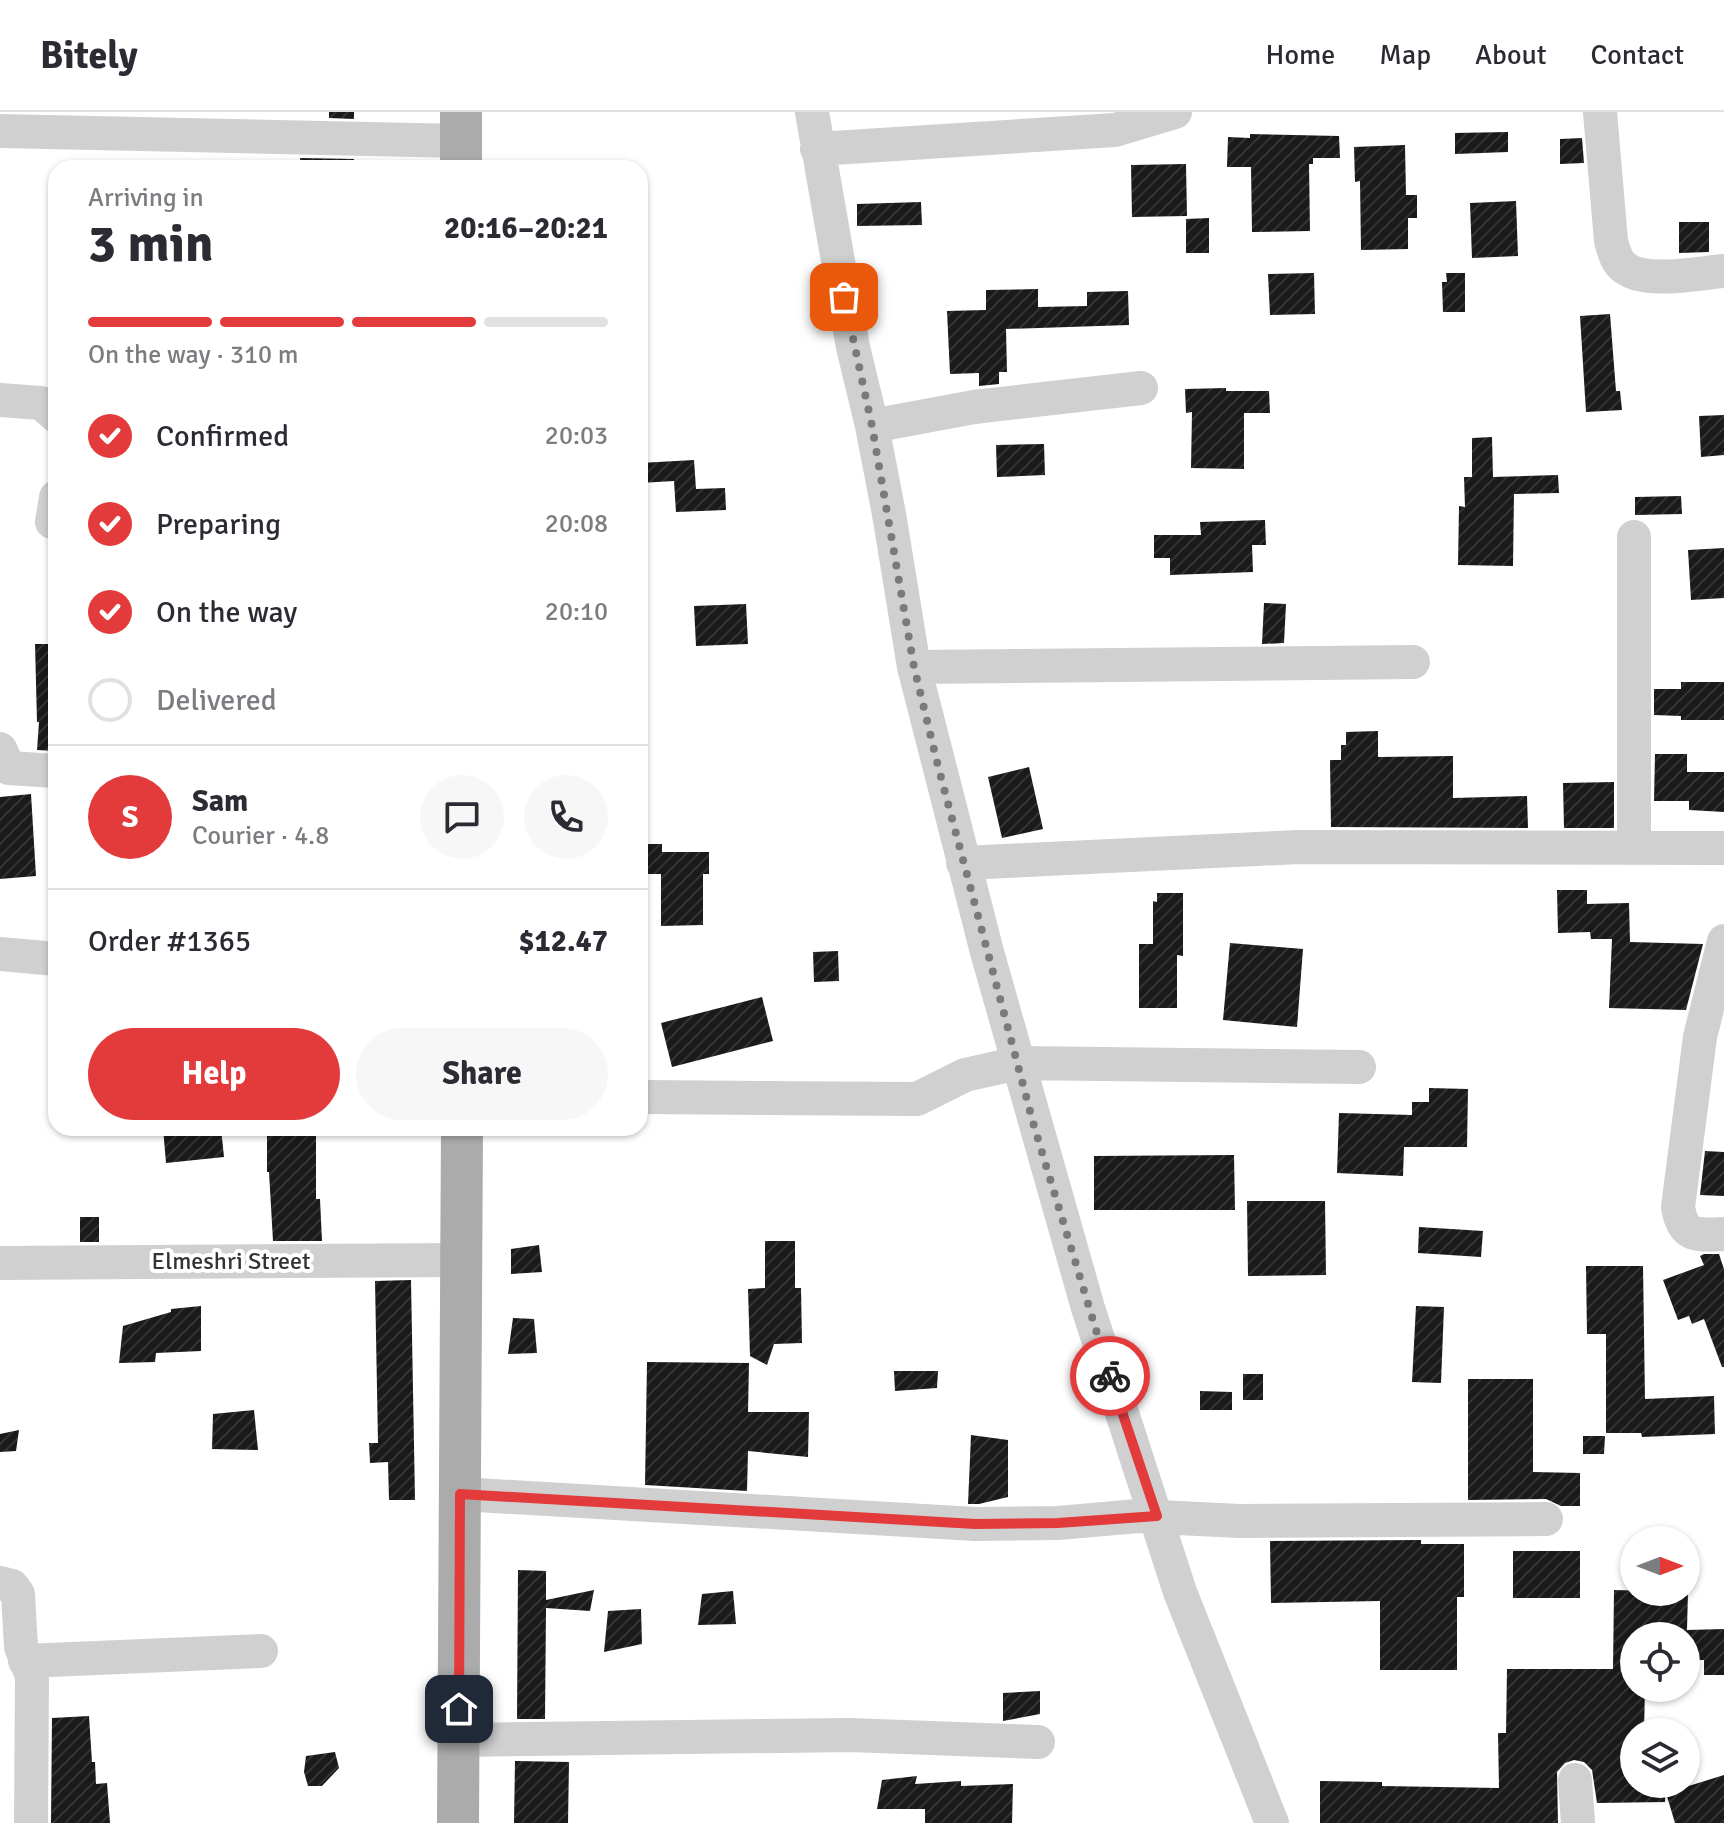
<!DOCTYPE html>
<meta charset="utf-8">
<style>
:root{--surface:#fff;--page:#f7f7f7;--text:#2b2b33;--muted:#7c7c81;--line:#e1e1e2;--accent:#e33b3c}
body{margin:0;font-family:Signika,sans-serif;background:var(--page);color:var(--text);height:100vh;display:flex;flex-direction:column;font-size:30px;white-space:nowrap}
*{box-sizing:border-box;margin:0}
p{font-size:26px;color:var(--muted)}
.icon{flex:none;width:44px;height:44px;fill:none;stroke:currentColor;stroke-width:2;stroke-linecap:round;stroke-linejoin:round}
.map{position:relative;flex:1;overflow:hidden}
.sheet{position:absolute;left:48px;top:48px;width:600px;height:976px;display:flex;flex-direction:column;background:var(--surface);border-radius:24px;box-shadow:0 2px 6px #0004}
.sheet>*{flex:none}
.needle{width:52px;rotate:90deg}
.fabs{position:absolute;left:1620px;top:1414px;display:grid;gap:16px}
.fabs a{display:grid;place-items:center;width:80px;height:80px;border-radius:50%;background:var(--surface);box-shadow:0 2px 6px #0004;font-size:40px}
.pin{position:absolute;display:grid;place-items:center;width:68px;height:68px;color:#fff;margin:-34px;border-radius:16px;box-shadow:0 4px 12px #0006}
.courier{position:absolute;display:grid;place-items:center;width:80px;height:80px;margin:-40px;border:6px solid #e33b3c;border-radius:50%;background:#fff;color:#222;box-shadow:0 2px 10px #0007}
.summary em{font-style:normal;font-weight:700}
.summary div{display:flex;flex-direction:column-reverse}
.summary{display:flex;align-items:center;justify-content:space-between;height:136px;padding:0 40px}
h1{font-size:52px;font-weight:700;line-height:60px}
.bar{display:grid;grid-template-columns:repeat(4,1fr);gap:12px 8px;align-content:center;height:96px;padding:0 40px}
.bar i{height:10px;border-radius:6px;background:var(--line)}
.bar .active{background:var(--accent)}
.bar p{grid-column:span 4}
.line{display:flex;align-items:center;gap:20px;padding:0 40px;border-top:2px solid var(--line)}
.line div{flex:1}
.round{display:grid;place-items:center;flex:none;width:84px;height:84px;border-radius:42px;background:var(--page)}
ol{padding:0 40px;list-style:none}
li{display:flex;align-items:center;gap:24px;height:88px}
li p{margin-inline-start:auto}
li .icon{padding:8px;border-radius:50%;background:var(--accent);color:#fff;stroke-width:4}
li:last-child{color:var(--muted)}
li i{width:44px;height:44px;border:4px solid var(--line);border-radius:50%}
.button{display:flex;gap:16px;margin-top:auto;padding:16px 40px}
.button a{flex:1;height:92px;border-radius:48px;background:var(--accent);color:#fff;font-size:32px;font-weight:700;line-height:92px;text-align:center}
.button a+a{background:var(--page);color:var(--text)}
header{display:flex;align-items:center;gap:48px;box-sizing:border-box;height:112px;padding:0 40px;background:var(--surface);border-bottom:2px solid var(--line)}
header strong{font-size:38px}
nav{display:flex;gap:44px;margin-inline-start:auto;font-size:28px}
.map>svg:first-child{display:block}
</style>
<header>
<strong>Bitely</strong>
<nav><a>Home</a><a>Map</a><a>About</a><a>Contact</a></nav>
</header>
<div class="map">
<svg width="1724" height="1711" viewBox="0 0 1724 1711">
<defs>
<pattern id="building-hatch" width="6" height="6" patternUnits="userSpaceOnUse" patternTransform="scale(2)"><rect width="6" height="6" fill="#1a1a1a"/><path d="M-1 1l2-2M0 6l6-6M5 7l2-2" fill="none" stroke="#333"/></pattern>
</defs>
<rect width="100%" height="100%" fill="#fff"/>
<!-- building -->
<path fill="url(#building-hatch)" d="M329,0h25v7l-25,-1z
M1508,20v20l-53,2v-21z
M1250,22l89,2 1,22h-27v6h-4l1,67 -58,1 -1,-65h-24l1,-30 22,1z
M1582,26l2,25 -24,1v-25z
M1405,33l1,50h11v23h-9v31l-47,1 -1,-69 -5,1 -1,-35z
M300,46l54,1 -1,9h-53z
M1186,52l1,52 -55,1 -1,-52z
M1516,89l2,55 -46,2 -2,-55z
M921,90l1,23 -65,1v-22z
M1209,106v35h-23v-34z
M1679,110h30v30l-30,1z
M1314,161l1,41 -45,1 -2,-41z
M1446,161h19v39h-22l-1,-30h5z
M1038,177v18l49,-1v-14l41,-1 1,34 -123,4 1,43h-8v12l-20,2v-13l-29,1 -3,-63 39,-1v-20z
M1610,202l6,77h4l2,19 -36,2 -6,-96z
M1226,276v3h43l1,22h-26v56l-53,-1 1,-56 -6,1 -1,-24z
M1724,303v40l-23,2 -2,-41z
M1492,325l1,40 65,-2 1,18 -45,1 -1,72 -55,-1 1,-59 6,1 -1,-30h8v-39z
M1044,332l1,31 -48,2 -1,-32z
M694,348l2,29 29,-1 1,22 -50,2 -2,-31 -34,2v-20z
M1681,384l1,18 -47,1v-18z
M1265,408l1,25h-14l1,27 -83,3v-17h-16v-23h47l-1,-13z
M1724,436v50l-33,2 -3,-50z
M1264,491l22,1 -2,39 -22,1z
M746,492l2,40 -52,2 -2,-40z
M35,532h21v107l-19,-1 2,-28h-2z
M1681,570h43v38h-43v-4l-27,-1v-26h27z
M1378,619v26l75,-1v42l74,-2 1,32 -197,-1 -1,-67h11v-15h5v-13z
M1655,642h32v18h37v40l-35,-2v-9h-35z
M1029,655l14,62 -41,9 -14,-61z
M1614,670v46h-50l-1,-45z
M31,682l5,82 -36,3v-82z
M640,732h22v8h47v22h-6v51l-42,1v-52h-21z
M1557,778h30v14l42,-1 1,39 73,2 -17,66 -77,-2 3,-69h-21l-1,-7 -32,1z
M1157,781h26v63l-6,-1v53h-38v-64h14v-43l4,1z
M1230,831l73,6 -6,78 -74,-7z
M838,839l1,30 -25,1 -1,-30z
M762,885l11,44 -101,26 -11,-44z
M1429,976l39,1 -1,58h-63l-1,29 -66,-3 2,-60 73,2v-13h17z
M163,1016h58l3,29 -58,6z
M267,1016h49v71h4l2,42h-49l-4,-69h-2z
M1705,1039l19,1v44l-24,-1z
M1234,1043l1,55h-141v-54z
M1247,1089h78l1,74 -78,1z
M80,1105h19v25h-19z
M1419,1115l64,4 -2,26 -63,-4z
M765,1129h30v47h6l1,55 -28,1 -7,21 -17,-9 -2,-67 17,-1z
M539,1133l3,27 -31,2v-25z
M1704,1142h15l5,15v98h-2l-18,-48 -12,5 -3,-8 -11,4 -15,-40 41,-15 -4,-9z
M1586,1154h57l2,133 69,-3 1,38 -73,3 -1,-4h-35v-99h-19z
M411,1168l4,220h-26l-1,-38 -18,1 -1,-20h9l-3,-162z
M201,1194v45l-45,2 -1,9 -36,1 4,-37 48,-14v-3z
M1416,1194l28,1 -3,76 -29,-1z
M513,1206l21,1 3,34 -29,1z
M647,1250l102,1 -1,49h61l-1,45 -60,-6 -1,40 -102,-6z
M894,1259h44l-1,17 -42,3z
M1243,1262h20v26h-20z
M1468,1267h65v93l47,1v33h-19l-15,-7 -78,1z
M1200,1279l32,1v18h-32z
M254,1298l4,40 -46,-1 1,-35z
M19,1318l-3,21 -16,1v-18z
M971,1323l37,5v57l-29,7h-11z
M1583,1324h22l-1,18h-21z
M1421,1428v4h43v53h-7v73h-77v-69l-109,2 -1,-62z
M1513,1439h67v47h-67z
M518,1458l28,1v29l48,-10 -4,21 -44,-3 -1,111h-28z
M1614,1478l74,2 -1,38 37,-1v46h-20v-15h-18v-24h-52v52h11l-1,44h-10v52h31v18l-68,1 -5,-33 -8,-8 -10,-2 -9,3 -8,9 1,51h-238v-42l62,1v4l117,2 -1,-55h8l1,-64h106z
M733,1479l3,33 -38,1 4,-31z
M641,1497l1,35 -38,8 4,-41z
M1040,1579v23l-37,7v-28z
M89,1604l3,46h3l1,22 11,-1 3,40h-59l1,-105z
M335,1640l4,16 -17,18h-14l-4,-14 2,-16z
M515,1649l54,1 -1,61h-54z
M1724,1663v48h-49l-9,-30z
M917,1664l-2,8 46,-3v5l52,-2 -1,39h-87v-14h-48l5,-29z"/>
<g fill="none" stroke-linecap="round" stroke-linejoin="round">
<!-- minor -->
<path stroke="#d0d0d0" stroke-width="34" d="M812,0l41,235 19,79 17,88 25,153 73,285 101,356 92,284 92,231
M1600,0l11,129c3,10 5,21 14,27 21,16 73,5 99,3
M0,19l461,10
M817,37l298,-19 60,-18
M0,288l41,3 15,13
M872,314l102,-19 167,-19
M52,410l4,-25
M914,555l499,-5
M0,637l9,19 47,3
M1634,736v-311
M963,751l336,-16 425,1
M1724,829l-24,96 -22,170c5,31 19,28 46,27
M0,842l56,5
M640,985l277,2 48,-24 53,-12 341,4
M0,1151l461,-3
M460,1382l515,30 83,-1 80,-7 101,5 307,-2
M0,1471l12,3 6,8 3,53 11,29 -1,147
M25,1549l236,-10
M459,1628l391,-5 188,7
M1575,1668l3,43"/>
<!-- major -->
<path stroke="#ababab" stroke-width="42" d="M461,56v-56
M458,1711l4,-695"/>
</g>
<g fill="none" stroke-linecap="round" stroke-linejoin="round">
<!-- done -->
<path stroke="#7a7a7a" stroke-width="8" stroke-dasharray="0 14.4" d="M844,185l28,129 42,241 24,99 96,360 76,250"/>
<!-- route -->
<path stroke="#e33b3c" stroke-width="10" d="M459,1597l1,-215 515,30 83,-1 99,-7 -47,-140"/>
</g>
<g text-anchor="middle" stroke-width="8" stroke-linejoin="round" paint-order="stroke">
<!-- street labels -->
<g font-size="24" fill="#333" stroke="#fff">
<text x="231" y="1157">Elmeshri Street</text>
</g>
</g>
</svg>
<div class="fabs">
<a><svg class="needle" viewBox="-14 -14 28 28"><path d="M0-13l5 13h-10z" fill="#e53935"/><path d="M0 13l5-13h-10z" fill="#7c7c81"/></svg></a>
<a><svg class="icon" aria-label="locate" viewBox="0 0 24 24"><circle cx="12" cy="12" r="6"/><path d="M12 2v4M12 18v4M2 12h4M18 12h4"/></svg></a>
<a><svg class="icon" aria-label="layers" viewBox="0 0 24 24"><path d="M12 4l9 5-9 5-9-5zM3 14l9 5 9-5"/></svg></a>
</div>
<div class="pin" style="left:844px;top:185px;background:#ea580c"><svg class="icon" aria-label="bag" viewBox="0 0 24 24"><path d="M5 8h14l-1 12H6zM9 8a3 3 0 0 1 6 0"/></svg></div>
<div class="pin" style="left:459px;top:1597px;background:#1f2937"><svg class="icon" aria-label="home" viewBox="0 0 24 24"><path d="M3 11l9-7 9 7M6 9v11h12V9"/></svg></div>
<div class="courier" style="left:1110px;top:1264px"><svg class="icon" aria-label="bike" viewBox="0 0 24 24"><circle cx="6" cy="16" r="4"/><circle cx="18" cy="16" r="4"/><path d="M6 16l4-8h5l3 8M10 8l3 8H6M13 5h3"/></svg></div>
<section class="sheet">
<div class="summary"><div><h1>3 min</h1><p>Arriving in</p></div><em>20:16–20:21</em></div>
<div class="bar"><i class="active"></i><i class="active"></i><i class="active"></i><i></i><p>On the way · 310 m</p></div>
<ol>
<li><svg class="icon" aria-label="check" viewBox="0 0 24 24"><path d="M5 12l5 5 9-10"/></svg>Confirmed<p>20:03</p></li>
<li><svg class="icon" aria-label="check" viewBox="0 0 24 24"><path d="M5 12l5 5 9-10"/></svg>Preparing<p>20:08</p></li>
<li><svg class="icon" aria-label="check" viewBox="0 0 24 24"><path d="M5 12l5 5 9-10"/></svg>On the way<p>20:10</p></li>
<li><i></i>Delivered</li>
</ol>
<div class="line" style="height:144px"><b class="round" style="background:var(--accent);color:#fff">S</b><div><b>Sam</b><p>Courier · 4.8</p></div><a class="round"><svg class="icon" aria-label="chat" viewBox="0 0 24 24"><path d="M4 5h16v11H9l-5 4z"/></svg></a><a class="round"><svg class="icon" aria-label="phone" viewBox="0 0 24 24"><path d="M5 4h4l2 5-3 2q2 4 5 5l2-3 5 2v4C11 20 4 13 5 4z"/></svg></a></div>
<div class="line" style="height:104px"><div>Order #1365</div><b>$12.47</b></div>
<div class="button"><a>Help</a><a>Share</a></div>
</section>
</div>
